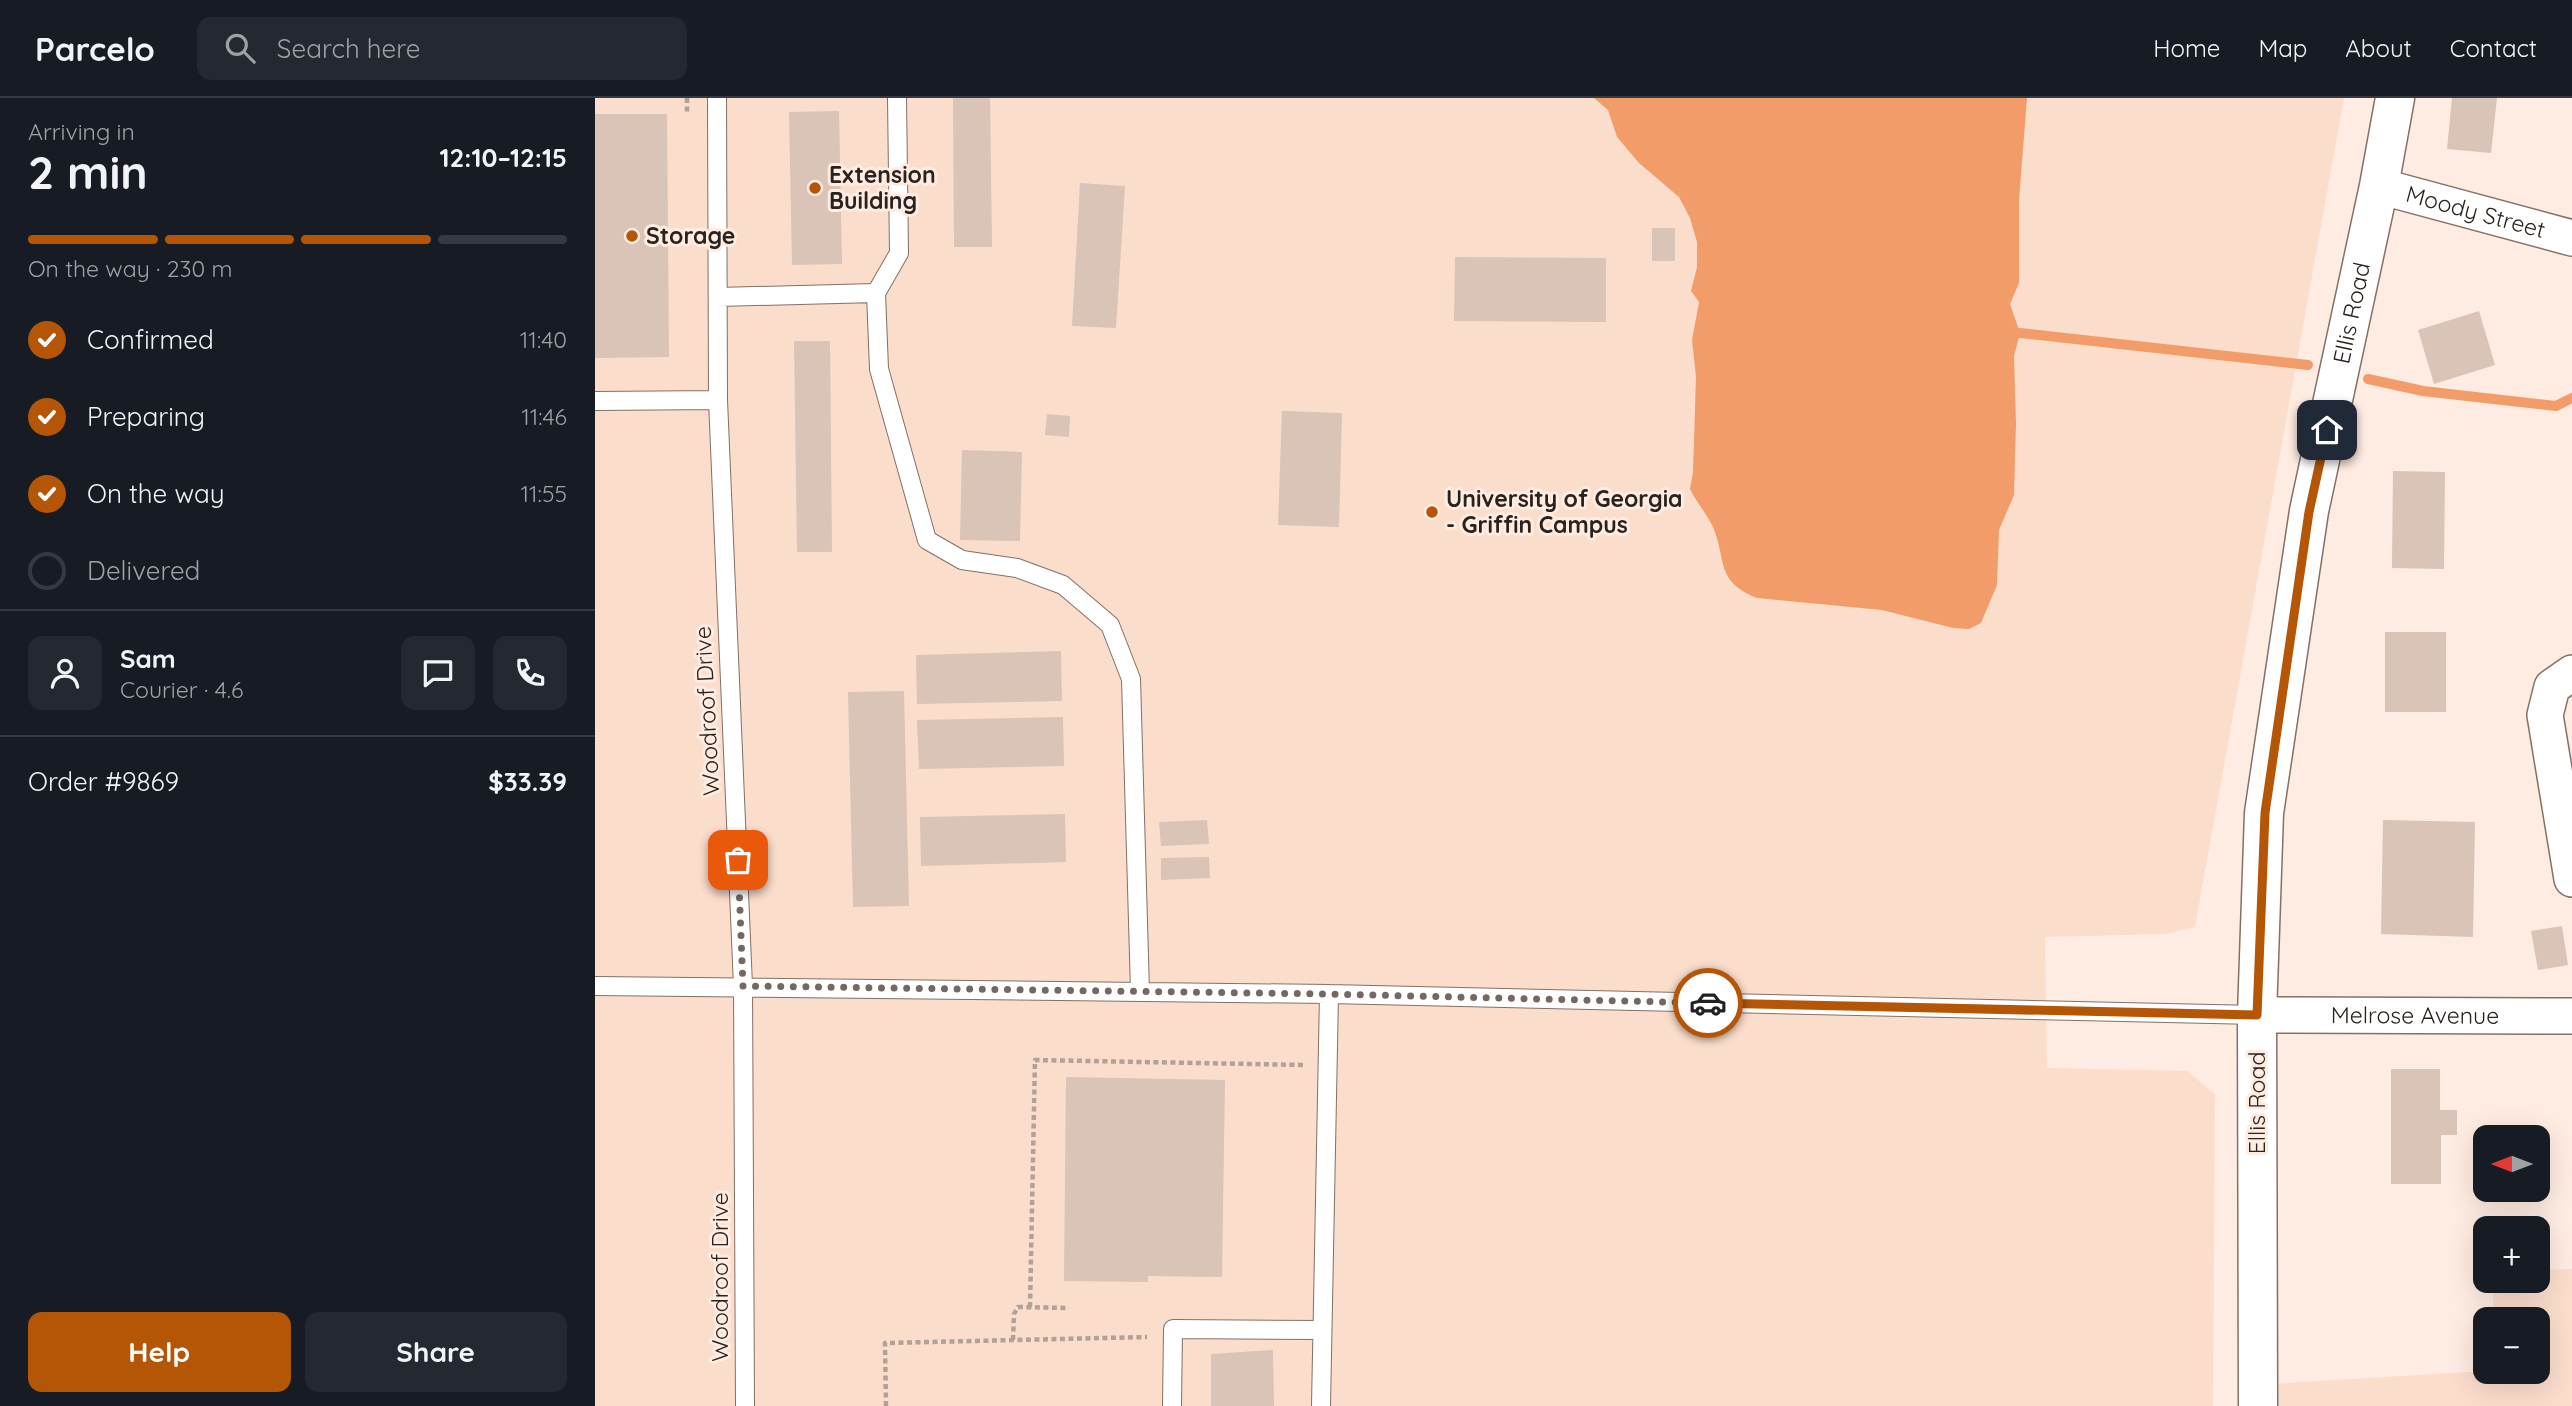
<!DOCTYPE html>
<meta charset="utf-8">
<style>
:root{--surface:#171b24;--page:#242831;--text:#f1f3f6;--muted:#9ea1a6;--line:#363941;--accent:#b45606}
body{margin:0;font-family:Quicksand,sans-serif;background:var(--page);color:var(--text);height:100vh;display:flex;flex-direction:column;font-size:26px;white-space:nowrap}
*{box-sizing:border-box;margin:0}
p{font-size:23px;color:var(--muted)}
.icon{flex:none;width:38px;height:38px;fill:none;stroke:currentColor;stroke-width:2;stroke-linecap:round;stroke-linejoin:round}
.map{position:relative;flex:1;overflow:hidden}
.panel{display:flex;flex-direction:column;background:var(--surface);width:595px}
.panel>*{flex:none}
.needle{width:46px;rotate:270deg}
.fabs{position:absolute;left:1878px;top:1027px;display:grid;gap:14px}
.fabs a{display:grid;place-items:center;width:77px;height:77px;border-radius:14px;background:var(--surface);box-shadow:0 7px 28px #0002;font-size:35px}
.pin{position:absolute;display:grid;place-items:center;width:60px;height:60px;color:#fff;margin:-30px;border-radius:14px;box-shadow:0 4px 10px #0006}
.courier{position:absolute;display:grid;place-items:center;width:70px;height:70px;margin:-35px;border:5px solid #b45606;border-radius:50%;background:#fff;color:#222;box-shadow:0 2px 9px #0007}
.headline em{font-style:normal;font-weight:800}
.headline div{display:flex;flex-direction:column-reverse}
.headline{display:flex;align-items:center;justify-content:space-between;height:119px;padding:0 28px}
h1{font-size:46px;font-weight:800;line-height:52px}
.bar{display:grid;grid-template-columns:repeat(4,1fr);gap:10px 7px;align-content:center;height:84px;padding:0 28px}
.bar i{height:9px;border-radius:5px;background:var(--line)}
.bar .current{background:var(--accent)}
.bar p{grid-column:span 4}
.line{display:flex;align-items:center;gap:18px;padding:0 28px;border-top:2px solid var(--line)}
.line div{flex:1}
.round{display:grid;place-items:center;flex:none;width:74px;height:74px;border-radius:14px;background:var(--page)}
ol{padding:0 28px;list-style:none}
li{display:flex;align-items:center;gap:21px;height:77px}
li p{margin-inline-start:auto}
li .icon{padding:7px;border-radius:50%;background:var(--accent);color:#fff;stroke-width:4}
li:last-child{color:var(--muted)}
li i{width:38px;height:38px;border:4px solid var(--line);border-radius:50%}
.button{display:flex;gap:14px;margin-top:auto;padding:14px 28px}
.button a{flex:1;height:80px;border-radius:14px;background:var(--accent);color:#fff;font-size:28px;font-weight:800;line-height:80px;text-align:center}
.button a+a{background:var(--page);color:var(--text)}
header{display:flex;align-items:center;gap:42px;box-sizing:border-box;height:98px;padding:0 35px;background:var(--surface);border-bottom:2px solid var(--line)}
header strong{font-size:33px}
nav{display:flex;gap:38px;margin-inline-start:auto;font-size:24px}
.search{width:490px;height:63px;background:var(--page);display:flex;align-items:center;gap:18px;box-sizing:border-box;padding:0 24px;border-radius:14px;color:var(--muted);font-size:26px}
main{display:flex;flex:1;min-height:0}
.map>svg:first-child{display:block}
</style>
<header>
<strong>Parcelo</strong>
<div class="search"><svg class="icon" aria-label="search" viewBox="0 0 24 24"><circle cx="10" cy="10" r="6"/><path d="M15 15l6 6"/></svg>Search here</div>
<nav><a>Home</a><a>Map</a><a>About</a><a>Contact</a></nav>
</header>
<main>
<section class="panel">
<div class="headline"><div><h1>2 min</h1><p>Arriving in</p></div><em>12:10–12:15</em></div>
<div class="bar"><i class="current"></i><i class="current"></i><i class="current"></i><i></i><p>On the way · 230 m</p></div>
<ol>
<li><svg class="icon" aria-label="check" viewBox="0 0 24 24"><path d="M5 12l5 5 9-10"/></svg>Confirmed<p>11:40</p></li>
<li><svg class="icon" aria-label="check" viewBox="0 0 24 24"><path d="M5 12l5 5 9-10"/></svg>Preparing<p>11:46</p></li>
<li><svg class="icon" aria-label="check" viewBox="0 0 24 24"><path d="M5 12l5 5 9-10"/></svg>On the way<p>11:55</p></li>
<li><i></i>Delivered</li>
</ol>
<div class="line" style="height:126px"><a class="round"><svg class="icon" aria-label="person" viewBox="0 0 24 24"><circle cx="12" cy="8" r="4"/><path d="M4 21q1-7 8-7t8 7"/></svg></a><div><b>Sam</b><p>Courier · 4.6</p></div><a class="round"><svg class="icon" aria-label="chat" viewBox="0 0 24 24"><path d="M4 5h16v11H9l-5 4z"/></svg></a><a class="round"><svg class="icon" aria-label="phone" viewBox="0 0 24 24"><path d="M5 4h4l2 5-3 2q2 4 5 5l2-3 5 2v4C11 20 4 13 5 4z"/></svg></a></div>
<div class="line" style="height:91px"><div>Order #9869</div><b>$33.39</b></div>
<div class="button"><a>Help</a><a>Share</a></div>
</section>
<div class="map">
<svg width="1977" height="1308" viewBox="0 0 1977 1308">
<rect width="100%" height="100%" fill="#feebe1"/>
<!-- built -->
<path fill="#fbddcc" d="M0,0h1749l-149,829 -30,7 -120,3 2,131 140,3 28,23 -2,312h-1618z
M1977,1171v137h-302v-22l215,-13 52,1v-52l-44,-1v-38h44l1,-11z"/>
<!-- water -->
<path fill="#f19c69" d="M999,0h433l-8,102v83l-9,21 10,29 -6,23 2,67 -2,72 -15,35 -2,55 -16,38 -12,6 -16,-1 -71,-18 -125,-12c-42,-17 -30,-37 -44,-71 -6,-13 -17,-25 -23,-38l3,-17 3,-95 -4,-37 7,-38 -8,-11 6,-24v-25l-7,-24 -11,-21 -40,-34 -22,-26 -9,-27z"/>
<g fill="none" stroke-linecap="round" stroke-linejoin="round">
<!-- stream -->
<path stroke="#f19c69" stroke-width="10" d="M1425,235l288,32
M1773,281l55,12 133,15 16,-8"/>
</g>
<!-- building -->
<path fill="#dac3b7" d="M358,0h37l2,149h-38z
M1857,0h45l-6,55 -44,-4z
M244,13l3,153 -50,1 -3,-153z
M0,16h72l2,243 -74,1z
M485,85l45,3 -9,142 -44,-2z
M1057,130h23v33h-23z
M860,159l151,1v64l-152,-1z
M1884,213l16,54 -61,19 -16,-54z
M199,243h36l2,211h-35z
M687,313l60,2 -3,114 -61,-2z
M452,316l23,2 -1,21 -24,-2z
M367,352l60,2 -2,89 -60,-1z
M1798,373l52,1 -1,97 -52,-1z
M1790,534h61v80h-61z
M466,553l1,50 -145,3 -1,-49z
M309,593l5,215 -56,1 -5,-215z
M468,619l1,49 -145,3 -2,-49z
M470,716l1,48 -145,4 -1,-49z
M612,722l2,24 -48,2 -2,-24z
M1788,722l92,2 -2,115 -92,-3z
M614,759l1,21 -49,2v-22z
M1967,828l6,39 -30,5 -7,-39z
M1796,971h49v41h17v25h-16v49h-50z
M471,979l159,3 -3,197 -74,-1v6l-84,-1z
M678,1252l1,56h-63v-52z"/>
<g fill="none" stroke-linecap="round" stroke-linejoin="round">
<defs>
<path id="service" d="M122,0l1,302 25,586 2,420
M281,195l3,76 48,171 35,20 55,8 46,17 47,40 21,54 9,312
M123,199l158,-4 23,-40 -2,-155
M0,303l123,-1
M0,888l734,8 928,21
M577,1308l1,-77 149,1
M726,1308l8,-412"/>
<g id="minor">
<path id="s1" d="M1784,88l193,52"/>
<path d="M1977,575l-20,14 -7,28 27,164"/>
<path id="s2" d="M1662,917l315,1"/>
</g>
<g id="tertiary">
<path id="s3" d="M1663,1308l-1,-391 7,-202 45,-302 70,-325 16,-88"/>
</g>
</defs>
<!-- service casing -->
<use href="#service" stroke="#847064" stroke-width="20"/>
<!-- minor casing -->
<use href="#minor" stroke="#847064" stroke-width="38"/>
<!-- tertiary casing -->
<use href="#tertiary" stroke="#847064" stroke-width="41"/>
<!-- path -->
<path stroke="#b0a199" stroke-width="4.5" stroke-dasharray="5 3.5" stroke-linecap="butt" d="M92,0v17
M435,1209l5,-247 270,5
M418,1242l1,-26 4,-7 51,1
M291,1308l-1,-63 262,-6"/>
<!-- service -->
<use href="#service" stroke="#fff" stroke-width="18"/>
<!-- minor -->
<use href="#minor" stroke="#fff" stroke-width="35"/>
<!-- tertiary -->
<use href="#tertiary" stroke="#fff" stroke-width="38"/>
</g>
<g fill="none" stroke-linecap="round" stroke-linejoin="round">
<!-- done -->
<path stroke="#746862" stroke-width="7" stroke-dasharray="0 12.6" d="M143,762l5,126 586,8 379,9"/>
<!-- route -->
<path stroke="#b45606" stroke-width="9" d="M1113,905l549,12 8,-202 44,-301 18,-82"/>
</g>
<!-- markers -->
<g fill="#b45606" stroke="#feebe1" stroke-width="2.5">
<circle cx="220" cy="90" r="7"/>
<circle cx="37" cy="138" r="7"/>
<circle cx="837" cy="414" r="7"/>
</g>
<g text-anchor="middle" stroke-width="6" stroke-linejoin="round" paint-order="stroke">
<!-- poi labels -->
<g font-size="23" font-weight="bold" fill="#2a221d" stroke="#feebe1" text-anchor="start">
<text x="234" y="85">Extension<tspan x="234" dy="26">Building</tspan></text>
<text x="51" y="146">Storage</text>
<text x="851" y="409">University of Georgia<tspan x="851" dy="26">- Griffin Campus</tspan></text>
</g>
<!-- street labels -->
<g font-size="23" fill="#2a221d" stroke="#feebe1">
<text dy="8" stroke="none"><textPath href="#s1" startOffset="100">Moody Street</textPath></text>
<text dy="8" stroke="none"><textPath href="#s3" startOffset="1101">Ellis Road</textPath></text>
<text transform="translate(112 613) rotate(-93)" y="8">Woodroof Drive</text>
<text dy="8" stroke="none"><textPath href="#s2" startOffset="158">Melrose Avenue</textPath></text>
<text transform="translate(1662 1005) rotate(-90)" y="8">Ellis Road</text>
<text transform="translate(125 1179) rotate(-90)" y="8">Woodroof Drive</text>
</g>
</g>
</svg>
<div class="fabs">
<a><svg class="needle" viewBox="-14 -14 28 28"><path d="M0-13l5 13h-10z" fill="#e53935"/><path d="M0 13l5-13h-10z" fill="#9ea1a6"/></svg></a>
<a>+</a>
<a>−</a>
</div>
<div class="pin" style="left:143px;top:762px;background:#ea580c"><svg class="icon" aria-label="bag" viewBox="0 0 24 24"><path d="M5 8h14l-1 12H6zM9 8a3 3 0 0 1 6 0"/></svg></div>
<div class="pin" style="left:1732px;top:332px;background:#1f2937"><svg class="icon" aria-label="home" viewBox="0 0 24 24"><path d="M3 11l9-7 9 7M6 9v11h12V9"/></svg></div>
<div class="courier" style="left:1113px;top:905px"><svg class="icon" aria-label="car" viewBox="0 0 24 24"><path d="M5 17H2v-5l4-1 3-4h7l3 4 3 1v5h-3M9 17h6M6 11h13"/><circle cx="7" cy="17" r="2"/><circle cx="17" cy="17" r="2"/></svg></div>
</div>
</main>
